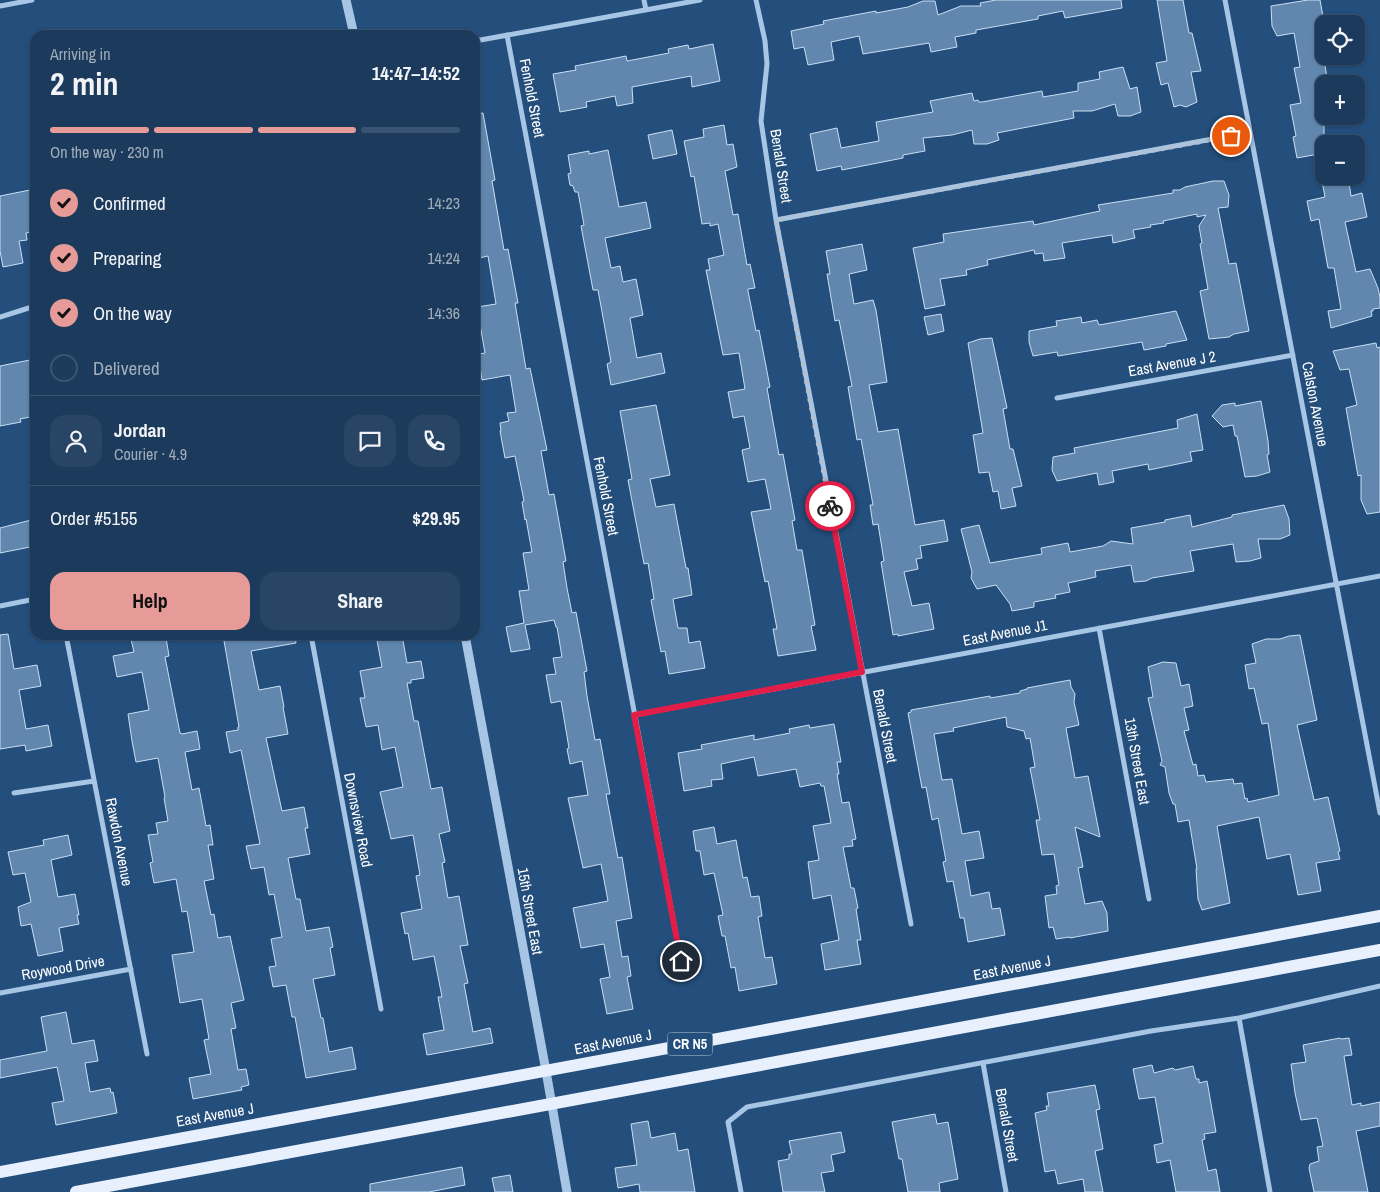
<!DOCTYPE html>
<meta charset="utf-8">
<style>
:root{--surface:#1b3a5c;--page:#284565;--text:#f1f3f6;--muted:#a0adbb;--line:#395472;--accent:#e69b98}
body{margin:0;font-family:"Archivo Narrow",sans-serif;background:var(--page);color:var(--text);height:100vh;display:flex;flex-direction:column;font-size:19px;white-space:nowrap}
*{box-sizing:border-box;margin:0}
p{font-size:16px;color:var(--muted)}
.icon{flex:none;width:28px;height:28px;fill:none;stroke:currentColor;stroke-width:2;stroke-linecap:round;stroke-linejoin:round}
.map{position:relative;flex:1;overflow:hidden}
.sheet{position:absolute;left:30px;top:30px;width:450px;height:610px;display:flex;flex-direction:column;background:var(--surface);border-radius:15px;box-shadow:0 1px 4px #0004,0 0 0 1px var(--line)}
.sheet>*{flex:none}
.fabs{position:absolute;left:1315px;top:15px;display:grid;gap:10px}
.fabs a{display:grid;place-items:center;width:50px;height:50px;border-radius:10px;background:var(--surface);box-shadow:0 1px 4px #0004,0 0 0 1px var(--line);font-size:25px}
.pin{position:absolute;display:grid;place-items:center;width:42px;height:42px;color:#fff;margin:-21px;border:2px solid #fff;border-radius:50%;box-shadow:0 1px 5px #0007}
.courier{position:absolute;display:grid;place-items:center;width:50px;height:50px;margin:-25px;border:4px solid #e11d48;border-radius:50%;background:#fff;color:#222;box-shadow:0 1px 6px #0007}
.overview em{font-style:normal;font-weight:700}
.overview div{display:flex;flex-direction:column-reverse}
.overview{display:flex;align-items:center;justify-content:space-between;height:85px;padding:0 20px}
h1{font-size:32px;font-weight:700;line-height:38px}
.bar{display:grid;grid-template-columns:repeat(4,1fr);gap:8px 5px;align-content:center;height:60px;padding:0 20px}
.bar i{height:6px;border-radius:4px;background:var(--line)}
.bar .selected{background:var(--accent)}
.bar p{grid-column:span 4}
.line{display:flex;align-items:center;gap:12px;padding:0 20px;border-top:1px solid var(--line)}
.line div{flex:1}
.round{display:grid;place-items:center;flex:none;width:52px;height:52px;border-radius:15px;background:var(--page)}
ol{padding:0 20px;list-style:none}
li{display:flex;align-items:center;gap:15px;height:55px}
li p{margin-inline-start:auto}
li .icon{padding:5px;border-radius:50%;background:var(--accent);color:#111;stroke-width:4}
li:last-child{color:var(--muted)}
li i{width:28px;height:28px;border:2px solid var(--line);border-radius:50%}
.action{display:flex;gap:10px;margin-top:auto;padding:10px 20px}
.action a{flex:1;height:58px;border-radius:15px;background:var(--accent);color:#111;font-size:20px;font-weight:700;line-height:58px;text-align:center}
.action a+a{background:var(--page);color:var(--text)}
.map>svg:first-child{display:block}
</style>
<div class="map">
<svg width="1380" height="1192" viewBox="0 0 1380 1192">
<rect width="100%" height="100%" fill="#244e7b"/>
<!-- building -->
<path fill="#6187af" stroke="#cadff4" d="M996,0h125l1,8 -57,10 -2,-7 -25,5v3l-62,11v3l-21,4 2,10 -26,5 -2,-9 -66,11 -4,-18 -28,6 3,18 -26,5 -4,-18 -10,2 -3,-18 33,-7 -1,-3 53,-10v2l32,-6 15,-6h12l3,14 23,-9h20l-1,-3z
M1157,0h26l6,33h3l9,38 -10,1 6,30 -11,5 -6,-2 -6,2 -6,-24 -7,2 -5,-22 11,-2z
M1308,0h12l4,22v12l-4,1 8,49h-4v69l-27,5 -4,-21 3,-1 -6,-31 11,-2 -7,-35 6,-1 -6,-34 -17,3 -5,-10 -1,-20z
M713,44l7,37 -28,6 -1,-11 -59,11 1,16 -16,3 -2,-10 -29,6 1,5 -27,5 -7,-38 23,-4 -1,-4 51,-10 1,5 42,-8 -1,-4 20,-4 1,4z
M1123,67l7,22 7,-2 4,25 -11,4h-12l-3,-12 -23,7h-19l1,7 -77,15 2,7 -12,4h-13l-2,-14 -20,5 -29,3 2,13 -22,4v3l-61,12 -1,-4 -24,5 -7,-37 27,-6 4,20 38,-7 -3,-19 57,-10 -3,-11 42,-8 2,8 4,-1 1,2h3l60,-11 1,6 35,-6v-8l22,-4 -1,-7z
M483,113l12,67 -3,1 12,69 4,-1 10,54h-3l11,66 4,-1 17,82 -6,1 8,44 5,-1 12,67 -3,1 4,26 5,25 4,-1 11,59 -3,1 3,24 8,44 5,-1 10,55h-4l12,64 4,-1 10,61 -16,3 6,36 6,-1 3,20 -4,1 6,32 -26,5 -7,-35 10,-2 -6,-33 -23,4 -8,-40 35,-7 -7,-37 -18,4 -15,-70 20,-3 -6,-34 -12,3 -3,-15 2,-1 -8,-47 -10,2 -5,-28 10,-1 -3,-16 9,-1 -5,-30h-1l-2,-7 -29,5 5,24 -19,3 -5,-25 18,-4 -5,-32 10,-1 -6,-37 9,-1 -6,-33 -1,1 -3,-18 2,-1 -9,-45 -10,2 -5,-27h1l-1,-8 9,-2 -2,-8 9,-1 -6,-37 -28,5 -4,-26 7,-1 -8,-46 19,-3 -8,-48 -9,2 -4,-18v-126z
M724,125l3,20 6,-1 4,23 -12,4 8,44 5,-1 9,51 3,-1 5,24 -7,1v2l8,40 3,-1 11,57 -3,1 12,67 4,-1 12,66 -3,1 5,29h5l13,75 -4,1 5,24 -38,6 -5,-27h4l-9,-48 -3,1 -14,-70 20,-3 -6,-30 -17,3 -6,-32 8,-2 -6,-32 -11,2 -5,-26 17,-3 -6,-36 -16,2 -17,-85h4l-2,-11 16,-4 -6,-31 -8,2v-3l-8,1 -8,-48 -3,1 -7,-36 20,-4 -1,-8z
M672,130l5,24 -24,5 -5,-24z
M608,150l11,57 27,-5 5,26 -46,10 6,30 9,-2 3,16 13,-3 7,36 -13,3 7,40 24,-5 4,20 -54,12 -4,-21 4,-2 -7,-39 -6,-33h-5l-12,-64 3,-1 -6,-33h-3l-2,-6 -3,-1 -2,-11 3,-1 -3,-18 21,-4v3z
M1321,176h27l3,20 11,-3 5,24 -22,5 11,50 14,-3 8,19 2,9v11l-7,1v2h-2l1,5 -41,12 -3,-17 13,-2 -7,-41h-6l-9,-49 -8,2 -4,-20 18,-4z
M1213,181h11l5,14 -1,12 -10,1 11,56 7,-1 13,68 -15,3 -5,3 -20,2 -9,-48 8,-2 -8,-45 2,-1 -3,-17 7,-11 -9,2v-3l-34,7 1,2 -14,2 1,2 -18,3 2,8 -22,5 -1,-8 -50,8 3,15 -21,3 -1,-8 -8,1 -1,-4 -47,10 1,5 -22,5 1,5 -27,4 5,26 -20,4 -12,-61 31,-6 -1,-8 90,-13 1,4 66,-14 -2,-6 75,-12v-3h7l5,-3z
M35,189v42l-9,2 1,7 -8,1 4,22 -20,4 -3,-16v-55z
M862,244l5,26 -18,4 5,30 19,-4 3,10 11,72 -18,3 9,47 20,-3 17,96 29,-5 4,21 -28,5 2,12 -6,1 2,10 -14,3 8,34 17,-3 5,26 -36,7v-2l-5,1 -12,-73 3,-1 -6,-37 -5,1 -3,-20h3l-12,-66 -4,1 -9,-53 4,-1 -13,-66 -4,1 -8,-47h3l-4,-23z
M1176,311l11,29 -21,4v2l-22,4 -2,-8 -84,14 -1,-4 -24,4 -4,-14v-11l28,-5 -1,-5 25,-4 1,6 15,-3 2,5z
M941,314l3,17 -16,4 -4,-18z
M992,338l15,70 -4,1 7,40h3l9,37 -10,2 4,18 -15,3 -3,-18 -5,1 -4,-20 -10,1 -6,-38 10,-2 -15,-90 12,-4z
M1376,343l1,5 3,-1v165l-13,2 -6,-14v-25l-3,1 -12,-68 11,-3 -8,-36 -9,1 -7,-19z
M35,359v57l-15,3 1,3 -21,4v-60z
M1261,401l7,40 1,13 -2,1 3,17 -13,4 -12,1 -8,-41h-2l-2,-11 -10,2 -11,-11 10,-11 13,-2v3z
M656,405l14,70 -20,4 6,28 18,-3 12,64h2l4,27 -19,4 5,29h9l2,15 11,-2 5,27 -36,6 -4,-23 -4,1 -10,-52 3,-1 -6,-36 -4,1 -16,-84 4,-1 -12,-68z
M1197,414l6,36 -13,2 2,9 -43,9 -1,-6 -36,7 2,11 -15,3 -2,-12 -40,8 -5,-11 1,-13 22,-4 -1,-5 104,-20 -1,-8z
M1284,505l5,14 1,16 -10,4h-22l3,19 -11,3 -14,1 -3,-18 -43,7 4,20 -42,7 -6,3 -12,1 -3,-17 -36,6 1,6 -28,6 2,9 -15,3 1,3 -22,4v5l-22,4 -2,-7 -14,-19 -19,4 -6,-11 1,-6 -11,-43 18,-4 11,38 52,-9 -1,-6 27,-5 2,9 33,-6 8,-5 22,3 -2,-16 34,-6v-2l25,-5 2,12 40,-10v-2z
M35,519v27l-35,7v-25z
M8,634l6,35 23,-4 4,21 -22,4 7,39 22,-4 4,21 -26,5 -1,-6 -25,4v-114z
M130,635h29l1,5 6,-2 3,18 -4,1 15,76 2,1 15,-3 3,18 -15,3 7,38 7,-2 7,38 4,-1 3,20h-5l6,34 -10,2 7,34 3,-1 4,24 12,-2 14,64 -13,3 5,25 -5,1 7,41 8,-1 3,16 -8,2 1,3 -49,9 -4,-21 22,-4 -7,-34 5,-1 -7,-40 -22,4 -8,-48 22,-3 -7,-41 -5,1 -6,-33 -22,4 -4,-20 3,-1 -5,-27 10,-1 -2,-11 12,-2 -4,-23 1,-1 -7,-39 -22,4 -4,-21 -4,-27 21,-4 -7,-38 -25,5 -4,-21 21,-4z
M223,635h72l1,8 -45,8 8,39 21,-4 4,21h-1l5,27 -22,4 16,73 22,-4 4,21h-3l5,26 -22,4 8,41h4l6,32 23,-4 4,20 -3,1 5,27 -22,4 8,39h2l6,34 23,-5 4,22 -50,9 -11,-61h-3l-6,-32 -13,2 -4,-20 7,-1 -5,-27 11,-2 -8,-43 -5,1 -5,-28 -13,2 -5,-23 14,-2 -19,-94 -11,3 -4,-21 12,-2v-3h1z
M376,635h26l5,28 14,-2 3,17 -13,2v3h-4l7,38h4l13,68 11,-2 8,44 -11,3 6,28 -3,1 6,35 11,-2 9,49 -8,1 8,37 -4,1 9,48 17,-4 3,15 -66,12 -4,-21 21,-4 -6,-33h4l-8,-41 -21,4 -5,-27 -3,1 -4,-21 21,-4 -6,-33 4,-1 -7,-40 -22,4 -11,-47 23,-5 -8,-40 -13,3 -4,-25 -12,2 -6,-29h5l-5,-27 22,-4z
M1300,635l17,85 -20,5 17,75 14,-3 12,54 -2,1 2,7 -24,4 5,28 -23,4 -8,-41 -23,5 -8,-42 -42,9 13,77 -28,7 -4,-11 -2,-30h1l-8,-49 -11,2 -3,-18h-2l-4,-11 -4,-26 -5,-2 2,-4 -14,-63 5,-1 -5,-30 15,-5 13,1 5,23 8,-2 4,22 -9,2 5,22 -5,1 9,34 3,-1 2,12 6,-1 2,7 27,-3 1,5 8,-1 3,16 2,-1 1,4 31,-7 -11,-72 -6,1 -8,-36 -5,1 -4,-24 11,-2 -4,-19 14,-5h14l9,-3z
M1070,680l1,7 4,7 -1,8 5,23 -13,3 9,50 13,-2 12,61 -25,-10 8,40 -5,1 7,36 17,-3 5,12 1,18 -38,7v-1l-14,2 -3,-12 -4,1 -4,-32 12,-2 -1,-8 3,-1 -5,-31 -12,1 -6,-35h4l-10,-52 5,-1 -5,-29 -4,1 -2,-8 -17,-4 -1,-10 -53,11 1,3 -20,3 8,46 10,-1 10,55 17,-3 5,27 -19,3 6,35 18,-4 3,17 8,-1 5,27 -37,7 -4,-24h-4l-7,-37 -6,1 -4,-20 3,-1 -8,-43 -6,2 -6,-33 -4,1 -14,-75 3,-1v-2l79,-14v2l30,-5v-2l7,-2v-1z
M834,724l7,38h-4l2,12h-2l5,29 7,-1 7,37 -4,1 1,6 -10,1 8,41h3l4,20 -2,1 5,31h-4l4,24 -36,6 -4,-26 18,-4 -8,-45 -18,4 -5,-37 11,-2 -6,-34 18,-3 -7,-37h-3l-1,-3 -20,4 -4,-18 -38,7 -4,-19 -33,7 2,15 -12,1 1,6 -28,5 -6,-38 24,-4 -1,-4 53,-10v5l36,-7 -1,-4 20,-4 1,3z
M714,827l3,17 19,-4 7,38 4,-1 4,20 8,-1 3,20 -4,1 7,41 7,-1 5,27 -38,7 -4,-24 -4,1 -6,-32h-3l-4,-20 5,-1 -9,-42 -10,2 -4,-24h-4l-3,-20z
M68,835l4,20 -21,5 7,37 17,-3 4,21h-2l2,9 -20,4 4,23 -25,5 -7,-32 -10,2 -3,-19 13,-5 -6,-29 -12,2 -5,-23 36,-7 -1,-5z
M66,1012l6,32 22,-4 4,21 -13,2 5,29 20,-4 1,5 2,-1 4,21 -61,12 -4,-22 12,-2 -7,-34 -57,11v-18l47,-9 -6,-34z
M1340,1038l1,1 8,-1 3,17 -8,1 8,49 9,-2v3l19,-4v24l-24,5 12,61h-54l-5,-24 1,-4 9,-3 -2,-14 6,-1 -6,-28 -16,2 -6,-27 -4,-29 15,-2 -3,-17z
M1152,1065l2,8 19,-5 2,2 18,-4 3,13h3v4l8,-2 9,51 -12,2 1,5 -3,1 6,31 8,-2 4,23h-44l-6,-32 -13,3 -3,-18 9,-2 -8,-46 -16,2 -6,-30z
M1095,1085l5,24 -4,1 7,39 -8,2 8,41h-18l-2,-13 -25,5 -3,-14 -10,2 -10,-59 12,-3 -1,-4h3l-2,-13z
M935,1114l2,10 11,-2 10,57 -19,4 1,9h-32l-6,-33h-3l-7,-37z
M648,1121l3,17 24,-5 3,18 10,-2 7,43h-55l-1,-8 -21,4 -3,-20 22,-3 -6,-41z
M841,1132l4,20 -14,3 3,16 -13,2 4,19h-42l-5,-31 11,-2v-5h3l-3,-13z
M462,1167l3,18 -36,7h-59v-8z
M510,1175l3,17h-18l-3,-14z"/>
<g fill="none" stroke-linecap="round" stroke-linejoin="round">
<!-- minor -->
<path stroke="#a7c6e5" stroke-width="5" d="M644,0l2,10
M756,0l9,41 2,23 -6,57 15,99 135,704
M1225,0l155,813
M0,6l32,-6
M507,35l174,926
M475,41l225,-41
M776,220l474,-88
M0,317l35,-11
M1057,398l236,-43
M0,606l35,-7
M1099,628l50,271
M66,635l81,419
M311,635l70,374
M634,715l746,-139
M14,793l80,-12
M0,993l131,-24
M1239,1018l31,174
M983,1063l23,129
M741,1192l-13,-70 19,-15 404,-76 88,-13 141,-32"/>
<!-- tertiary -->
<path stroke="#a7c6e5" stroke-width="9" d="M346,0l8,35
M465,635l81,436 21,121"/>
<!-- primary -->
<path stroke="#e7f0fc" stroke-width="12" d="M0,1172l1380,-256
M76,1192l1304,-242"/>
</g>
<g fill="none" stroke-linecap="round" stroke-linejoin="round">
<!-- done -->
<path stroke="#b2c1d1" stroke-width="5" stroke-dasharray="0 9" d="M830,506l-54,-286 455,-84"/>
<!-- route -->
<path stroke="#e11d48" stroke-width="6" d="M681,961l-47,-246 228,-43 -32,-166"/>
</g>
<g text-anchor="middle" stroke-width="4.5" stroke-linejoin="round" paint-order="stroke">
<!-- shield labels -->
<rect fill="#244e7b" stroke="#bdcad7" stroke-width="1" x="667.5" y="1032.5" width="45" height="23" rx="4"/>
<g font-size="14" font-weight="bold" fill="#fff">
<text x="690" y="1049">CR N5</text>
</g>
<!-- street labels -->
<g font-size="15" fill="#fff" stroke="#244e7b">
<text transform="translate(532 98) rotate(79)" y="5">Fenhold Street</text>
<text transform="translate(781 166) rotate(81)" y="5">Benald Street</text>
<text transform="translate(1172 364) rotate(-10)" y="5">East Avenue J 2</text>
<text transform="translate(1315 404) rotate(79)" y="5">Calston Avenue</text>
<text transform="translate(606 496) rotate(79)" y="5">Fenhold Street</text>
<text transform="translate(1005 633) rotate(-11)" y="5">East Avenue J1</text>
<text transform="translate(885 726) rotate(79)" y="5">Benald Street</text>
<text transform="translate(1137 761) rotate(80)" y="5">13th Street East</text>
<text transform="translate(358 820) rotate(79)" y="5">Downsview Road</text>
<text transform="translate(119 842) rotate(79)" y="5">Rawdon Avenue</text>
<text transform="translate(530 911) rotate(80)" y="5">15th Street East</text>
<text transform="translate(63 968) rotate(-10)" y="5">Roywood Drive</text>
<text transform="translate(1012 968) rotate(-11)" y="5">East Avenue J</text>
<text transform="translate(613 1042) rotate(-11)" y="5">East Avenue J</text>
<text transform="translate(215 1115) rotate(-10)" y="5">East Avenue J</text>
<text transform="translate(1007 1125) rotate(80)" y="5">Benald Street</text>
</g>
</g>
</svg>
<div class="fabs">
<a><svg class="icon" aria-label="locate" viewBox="0 0 24 24"><circle cx="12" cy="12" r="6"/><path d="M12 2v4M12 18v4M2 12h4M18 12h4"/></svg></a>
<a>+</a>
<a>−</a>
</div>
<div class="pin" style="left:1231px;top:136px;background:#ea580c"><svg class="icon" aria-label="bag" viewBox="0 0 24 24"><path d="M5 8h14l-1 12H6zM9 8a3 3 0 0 1 6 0"/></svg></div>
<div class="pin" style="left:681px;top:961px;background:#1f2937"><svg class="icon" aria-label="home" viewBox="0 0 24 24"><path d="M3 11l9-7 9 7M6 9v11h12V9"/></svg></div>
<div class="courier" style="left:830px;top:506px"><svg class="icon" aria-label="bike" viewBox="0 0 24 24"><circle cx="6" cy="16" r="4"/><circle cx="18" cy="16" r="4"/><path d="M6 16l4-8h5l3 8M10 8l3 8H6M13 5h3"/></svg></div>
<section class="sheet">
<div class="overview"><div><h1>2 min</h1><p>Arriving in</p></div><em>14:47–14:52</em></div>
<div class="bar"><i class="selected"></i><i class="selected"></i><i class="selected"></i><i></i><p>On the way · 230 m</p></div>
<ol>
<li><svg class="icon" aria-label="check" viewBox="0 0 24 24"><path d="M5 12l5 5 9-10"/></svg>Confirmed<p>14:23</p></li>
<li><svg class="icon" aria-label="check" viewBox="0 0 24 24"><path d="M5 12l5 5 9-10"/></svg>Preparing<p>14:24</p></li>
<li><svg class="icon" aria-label="check" viewBox="0 0 24 24"><path d="M5 12l5 5 9-10"/></svg>On the way<p>14:36</p></li>
<li><i></i>Delivered</li>
</ol>
<div class="line" style="height:90px"><a class="round"><svg class="icon" aria-label="person" viewBox="0 0 24 24"><circle cx="12" cy="8" r="4"/><path d="M4 21q1-7 8-7t8 7"/></svg></a><div><b>Jordan</b><p>Courier · 4.9</p></div><a class="round"><svg class="icon" aria-label="chat" viewBox="0 0 24 24"><path d="M4 5h16v11H9l-5 4z"/></svg></a><a class="round"><svg class="icon" aria-label="phone" viewBox="0 0 24 24"><path d="M5 4h4l2 5-3 2q2 4 5 5l2-3 5 2v4C11 20 4 13 5 4z"/></svg></a></div>
<div class="line" style="height:65px"><div>Order #5155</div><b>$29.95</b></div>
<div class="action"><a>Help</a><a>Share</a></div>
</section>
</div>
